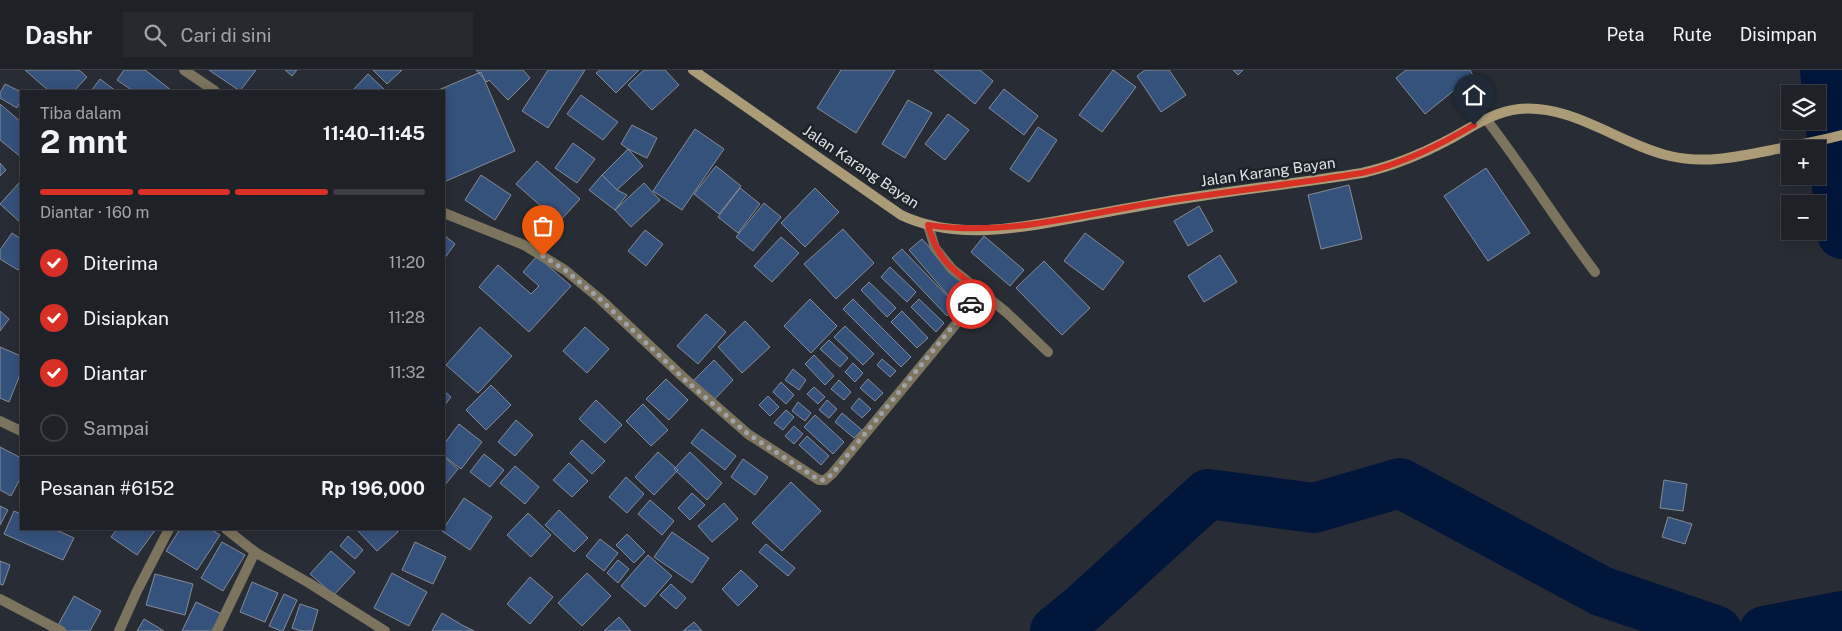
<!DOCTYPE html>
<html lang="id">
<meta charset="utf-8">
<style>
:root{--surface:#1e2228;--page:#262a30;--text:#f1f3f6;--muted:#a1a4a8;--line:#3c3f45;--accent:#d93025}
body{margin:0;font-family:"Public Sans",sans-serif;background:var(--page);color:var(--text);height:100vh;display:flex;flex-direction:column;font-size:19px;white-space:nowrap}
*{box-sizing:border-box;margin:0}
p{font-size:16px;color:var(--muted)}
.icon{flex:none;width:28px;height:28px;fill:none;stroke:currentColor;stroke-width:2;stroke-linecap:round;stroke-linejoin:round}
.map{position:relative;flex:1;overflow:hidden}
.drawer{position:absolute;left:20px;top:20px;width:425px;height:440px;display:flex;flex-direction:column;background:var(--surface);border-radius:0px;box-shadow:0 2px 12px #0003,0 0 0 1px var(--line)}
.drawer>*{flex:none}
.tools{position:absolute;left:1781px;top:15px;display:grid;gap:10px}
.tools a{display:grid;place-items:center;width:45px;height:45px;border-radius:0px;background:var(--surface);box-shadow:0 2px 12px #0003,0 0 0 1px var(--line);font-size:25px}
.pin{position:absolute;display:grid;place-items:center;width:42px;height:42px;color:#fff;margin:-51px -21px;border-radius:50% 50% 50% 0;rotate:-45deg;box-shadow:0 0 5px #0007}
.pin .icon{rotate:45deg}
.courier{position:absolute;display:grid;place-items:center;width:50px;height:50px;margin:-25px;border:4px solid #d93025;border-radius:50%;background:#fff;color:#222;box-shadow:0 1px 6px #0007}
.overview em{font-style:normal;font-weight:700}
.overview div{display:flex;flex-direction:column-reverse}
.overview{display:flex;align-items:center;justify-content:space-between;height:85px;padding:0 20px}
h1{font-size:32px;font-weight:700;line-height:38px}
.bar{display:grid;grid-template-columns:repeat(4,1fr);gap:8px 5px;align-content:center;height:60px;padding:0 20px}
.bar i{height:6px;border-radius:4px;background:var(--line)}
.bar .on{background:var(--accent)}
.bar p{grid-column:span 4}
.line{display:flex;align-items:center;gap:12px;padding:0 20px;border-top:1px solid var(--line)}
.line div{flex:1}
ol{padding:0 20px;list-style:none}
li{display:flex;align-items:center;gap:15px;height:55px}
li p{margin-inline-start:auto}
li .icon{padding:5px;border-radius:50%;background:var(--accent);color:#fff;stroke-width:4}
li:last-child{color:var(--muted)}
li i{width:28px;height:28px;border:2px solid var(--line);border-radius:50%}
header{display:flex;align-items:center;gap:30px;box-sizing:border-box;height:70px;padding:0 25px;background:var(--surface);border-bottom:1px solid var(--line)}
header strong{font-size:24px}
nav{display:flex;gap:28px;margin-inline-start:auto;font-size:18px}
.search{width:350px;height:45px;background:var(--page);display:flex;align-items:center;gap:12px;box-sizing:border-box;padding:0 18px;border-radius:0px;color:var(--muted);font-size:19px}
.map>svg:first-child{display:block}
</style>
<header>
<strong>Dashr</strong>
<div class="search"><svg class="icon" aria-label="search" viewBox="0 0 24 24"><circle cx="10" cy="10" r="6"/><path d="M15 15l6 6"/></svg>Cari di sini</div>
<nav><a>Peta</a><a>Rute</a><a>Disimpan</a></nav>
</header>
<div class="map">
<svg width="1842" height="561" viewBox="0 0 1842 561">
<rect width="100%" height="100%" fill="#282d35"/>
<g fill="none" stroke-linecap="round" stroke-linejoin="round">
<!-- river -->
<path stroke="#00163b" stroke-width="50" d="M1825,0l17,164
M1055,561l27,-22 126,-115 106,14 86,-25 201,108 116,40
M1764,561l78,-15"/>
</g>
<!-- building -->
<path fill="#35527d" stroke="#858b95" d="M25,0h54l8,7 -13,14h-25z
M124,0h21l26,20 -1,1h-37l-16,-11z
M209,0h47l-16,21z
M285,0h12l-5,6z
M373,0h29l-15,14z
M476,0h47l7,8 -22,22 -19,-20 -2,2z
M548,0h37l-37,58 -26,-17z
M600,0h39l-23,23 -20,-20z
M644,0h21l14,15 -27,25 -24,-25z
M841,0h54l-39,63 -39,-25z
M934,0h46l13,11 -18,23z
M1113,0l23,17 -34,45 -23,-17z
M1145,0h24l17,25 -25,17 -24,-36z
M1233,0h10l-5,5z
M1406,0h64l3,5 -48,39 -29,-36z
M481,2l34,79 -71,31v-91h-8z
M368,4l18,17h-34z
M100,9l16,12h-25z
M5,14l16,8v8l-4,8 -17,-10v-5z
M1004,19l34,27 -14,19 -35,-27z
M581,25l37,27 -15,18 -36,-26z
M908,30l24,13 -27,45 -23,-14z
M0,34l21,18v35l-21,-17z
M948,44l21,16 -24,30 -20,-16z
M632,55l25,13 -10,20 -19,-9 -7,-5z
M1038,57l19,13 -28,42 -19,-13z
M695,59l29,20 -42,61 -29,-19z
M573,73l22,16 -18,24 -22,-15z
M628,79l15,17 -26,24 -15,-15z
M537,91l43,38 -21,23 -43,-38z
M0,93l6,7 -6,6z
M716,96l25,20 -22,28 -25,-20z
M1486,98l44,65 -42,28 -44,-65z
M481,105l30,20 -16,25 -30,-20z
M602,105l15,15 10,5 -12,15 -26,-20z
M19,113l2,2v38l-21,-19z
M644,113l16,17 -29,27 -16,-17z
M1349,115l13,54 -41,10 -13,-54z
M740,118l20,16 -22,29 -20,-16z
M815,118l24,24 -34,35 -24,-24z
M764,133l17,14 -28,34 -17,-14z
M1199,136l14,25 -25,15 -14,-25z
M843,159l31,34 -38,36 -32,-35z
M645,160l18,14 -17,22 -18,-15z
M12,163l9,6v26l-3,5 -18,-11v-9z
M1085,163l39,29 -21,28 -39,-29z
M444,165l11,9 -11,15z
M984,166l40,34 -14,16 -39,-34z
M781,167l18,16 -27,29 -18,-16z
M922,169l44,49 -14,12 -43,-50z
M902,179l55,57 -10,10 -55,-58z
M1220,185l17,27 -33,20 -16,-26z
M537,186l34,30 -42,46 -50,-45 19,-22 33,29 8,-8 -16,-14z
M1044,191l46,47 -28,27 -46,-47z
M890,197l26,25 -9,10 -26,-25z
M869,212l27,26 -9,9 -26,-27z
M810,229l27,27 -26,27 -27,-27z
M853,229l58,58 -10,10 -58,-58z
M919,229l25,24 -8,9 -25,-25z
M0,241l9,8 -9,12z
M902,241l26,27 -11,10 -26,-26z
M706,244l20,18 -28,32 -21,-18z
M745,251l25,26 -28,26 -24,-26z
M845,256l29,28 -11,11 -29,-28z
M480,257l32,29 -34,37 -32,-28z
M585,257l24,22 -22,24 -24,-22z
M829,270l19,18 -8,9 -20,-18z
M0,277l21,9v16l-12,30 -9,-4z
M814,285l20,21 -9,9 -20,-21z
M882,289l14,12 -6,6 -13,-12z
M714,290l19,20 -20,21 -20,-20z
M853,293l10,10 -8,9 -10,-10z
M793,299l13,11 -7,10 -14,-10z
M666,309l22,21 -19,20 -23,-21z
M868,309l15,14 -8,8 -15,-13z
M839,310l12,12 -7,8 -13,-11z
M781,312l13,13 -8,9 -13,-12z
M491,315l20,20 -25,25 -20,-20z
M814,317l11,10 -7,7 -11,-10z
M444,321l7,6 -7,9z
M768,326l11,11 -9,9 -11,-11z
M859,328l12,11 -9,9 -11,-10z
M596,330l26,25 -17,18 -26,-24z
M827,330l10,9 -8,9 -10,-8z
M798,332l13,11 -6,8 -13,-10z
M643,334l25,26 -17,16 -25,-25z
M786,340l8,7 -11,13 -9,-7z
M842,343l20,17 -8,8 -19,-16z
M815,345l29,27 -11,12 -29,-27z
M516,350l17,15 -18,21 -17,-14z
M459,354l23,18 -21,27 -17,-13v-12z
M794,356l9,8 -9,10 -9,-8z
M702,359l34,27 -11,14 -34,-27z
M807,366l22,20 -8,9 -22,-20z
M582,370l23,21 -13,13 -22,-21z
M0,377l21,11v19l-10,19 -11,-6z
M658,382l20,18 -24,25 -19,-18z
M690,382l32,31 -15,17 -33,-31z
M484,384l20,16 -14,17 -20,-15z
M444,387l14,12 -14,17z
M743,389l25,18 -13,18 -24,-18z
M569,393l19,18 -16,16 -19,-17z
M515,396l24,21 -14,17 -25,-21z
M626,407l18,17 -17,19 -18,-16z
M1664,410l23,4 -4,27 -23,-3z
M791,412l30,29 -39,40 -30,-28z
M692,423l13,12 -15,15 -12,-12z
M464,428l28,19 -22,33 -28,-19z
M650,430l24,21 -12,14 -24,-21z
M724,433l14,16 -26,23 -14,-16z
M0,436l8,4 -8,15z
M559,440l29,28 -14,14 -29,-27z
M14,441l7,3v15h33l20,9 -11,22 -59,-26z
M528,443l23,22 -20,22 -24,-22z
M1668,447l24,7 -7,20 -23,-7z
M117,459h39l-19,26 -26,-18z
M180,459h30l10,6 -23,35 -31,-19z
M356,459h40l2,3 -21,19z
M672,462l37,26 -17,25 -38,-26z
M627,464l18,18 -11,11 -18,-18z
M348,466l15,14 -8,9 -15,-13z
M600,469l18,14 -14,18 -18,-15z
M222,472l23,13 -22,36 -22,-13z
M415,472l31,15 -13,27 -31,-14z
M766,474l29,24 -7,8 -29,-24z
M331,481l24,21 -21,23 -24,-21z
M648,485l24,21 -27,31 -24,-21z
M618,490l11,9 -11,14 -11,-10z
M0,491l10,4 -7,20 -3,-1z
M741,500l17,16 -20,20 -16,-17z
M392,503l35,19 -18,34 -35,-18z
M587,503l24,23 -29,30 -24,-23z
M155,504l38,10 -8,31 -39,-10z
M530,507l23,20 -23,27 -23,-20z
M252,512l26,11 -13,29 -25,-10z
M671,514l15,14 -10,11 -16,-14z
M284,524l13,6 -14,31h-2l-12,-5z
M74,526l27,15 -11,20h-27l-6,-4z
M196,532l28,13 -8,16h-34z
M300,534l18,6 -6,21h-11l-9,-3z
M442,543l20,12 12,6h-42z
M619,547l12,14h-27z
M144,549l20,12h-27z
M694,552l8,9h-19z"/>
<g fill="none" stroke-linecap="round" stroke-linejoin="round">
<!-- street -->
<path stroke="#7d745d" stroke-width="10" d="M184,0l31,21
M1486,49c38,49 71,103 109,153
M444,143l80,32 41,25 35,29 83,78 65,57 71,46h6l7,-6 133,-161 15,-22
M928,155l7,23 17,21 54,43 42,40
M0,351l21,10
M226,459l29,23 54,31 76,48
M0,529l61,32
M119,561l18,-40 32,-62
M217,561l38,-79"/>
<!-- secondary -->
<path stroke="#ab9c77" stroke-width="10" d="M693,0l208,145c56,27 125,12 183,1 30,-5 60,-11 90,-16 62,-10 125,-17 188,-27 31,-7 60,-19 88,-34 22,-12 43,-27 69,-30 54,-5 100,35 151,47 37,9 76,-1 112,-8 20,-4 40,-8 60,-13"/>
</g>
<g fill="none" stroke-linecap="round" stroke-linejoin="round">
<!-- done -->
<path stroke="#9fa3a9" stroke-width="5" stroke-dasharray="0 9" d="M543,186l22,14 35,29 83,79 65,56 71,46h6l7,-6 139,-170"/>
<!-- route -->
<path stroke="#d93025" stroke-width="6" d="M971,234l9,-13c-28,-22 -42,-30 -52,-66 73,11 141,-7 213,-20 73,-12 147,-20 221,-32 40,-9 76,-27 112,-48"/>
</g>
<g text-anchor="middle" stroke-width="5" stroke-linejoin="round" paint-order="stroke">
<!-- street labels -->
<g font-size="15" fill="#dfe3e8" stroke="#1e232a">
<text transform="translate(861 97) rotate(34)" y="5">Jalan Karang Bayan</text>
<text transform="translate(1268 102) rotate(-8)" y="5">Jalan Karang Bayan</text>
</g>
</g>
</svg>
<div class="tools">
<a><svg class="icon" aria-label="layers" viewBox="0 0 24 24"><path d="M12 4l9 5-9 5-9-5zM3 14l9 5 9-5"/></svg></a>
<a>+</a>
<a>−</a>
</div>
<div class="pin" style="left:543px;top:186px;background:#ea580c"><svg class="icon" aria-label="bag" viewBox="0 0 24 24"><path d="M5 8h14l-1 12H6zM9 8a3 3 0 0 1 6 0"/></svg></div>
<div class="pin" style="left:1474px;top:55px;background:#1f2937"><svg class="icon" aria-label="home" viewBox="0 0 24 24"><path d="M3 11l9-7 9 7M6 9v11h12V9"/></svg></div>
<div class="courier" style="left:971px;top:234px"><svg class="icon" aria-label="car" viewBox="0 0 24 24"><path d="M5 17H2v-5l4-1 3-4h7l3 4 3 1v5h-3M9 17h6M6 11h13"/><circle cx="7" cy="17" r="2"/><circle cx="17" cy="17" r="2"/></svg></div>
<section class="drawer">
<div class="overview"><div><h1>2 mnt</h1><p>Tiba dalam</p></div><em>11:40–11:45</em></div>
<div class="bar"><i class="on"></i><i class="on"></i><i class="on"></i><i></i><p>Diantar · 160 m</p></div>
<ol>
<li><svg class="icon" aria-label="check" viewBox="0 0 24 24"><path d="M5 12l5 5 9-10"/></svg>Diterima<p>11:20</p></li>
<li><svg class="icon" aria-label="check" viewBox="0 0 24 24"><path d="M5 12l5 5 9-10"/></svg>Disiapkan<p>11:28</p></li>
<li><svg class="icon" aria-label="check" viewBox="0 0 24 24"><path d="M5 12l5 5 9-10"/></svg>Diantar<p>11:32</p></li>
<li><i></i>Sampai</li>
</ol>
<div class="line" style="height:65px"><div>Pesanan #6152</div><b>Rp 196,000</b></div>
</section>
</div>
